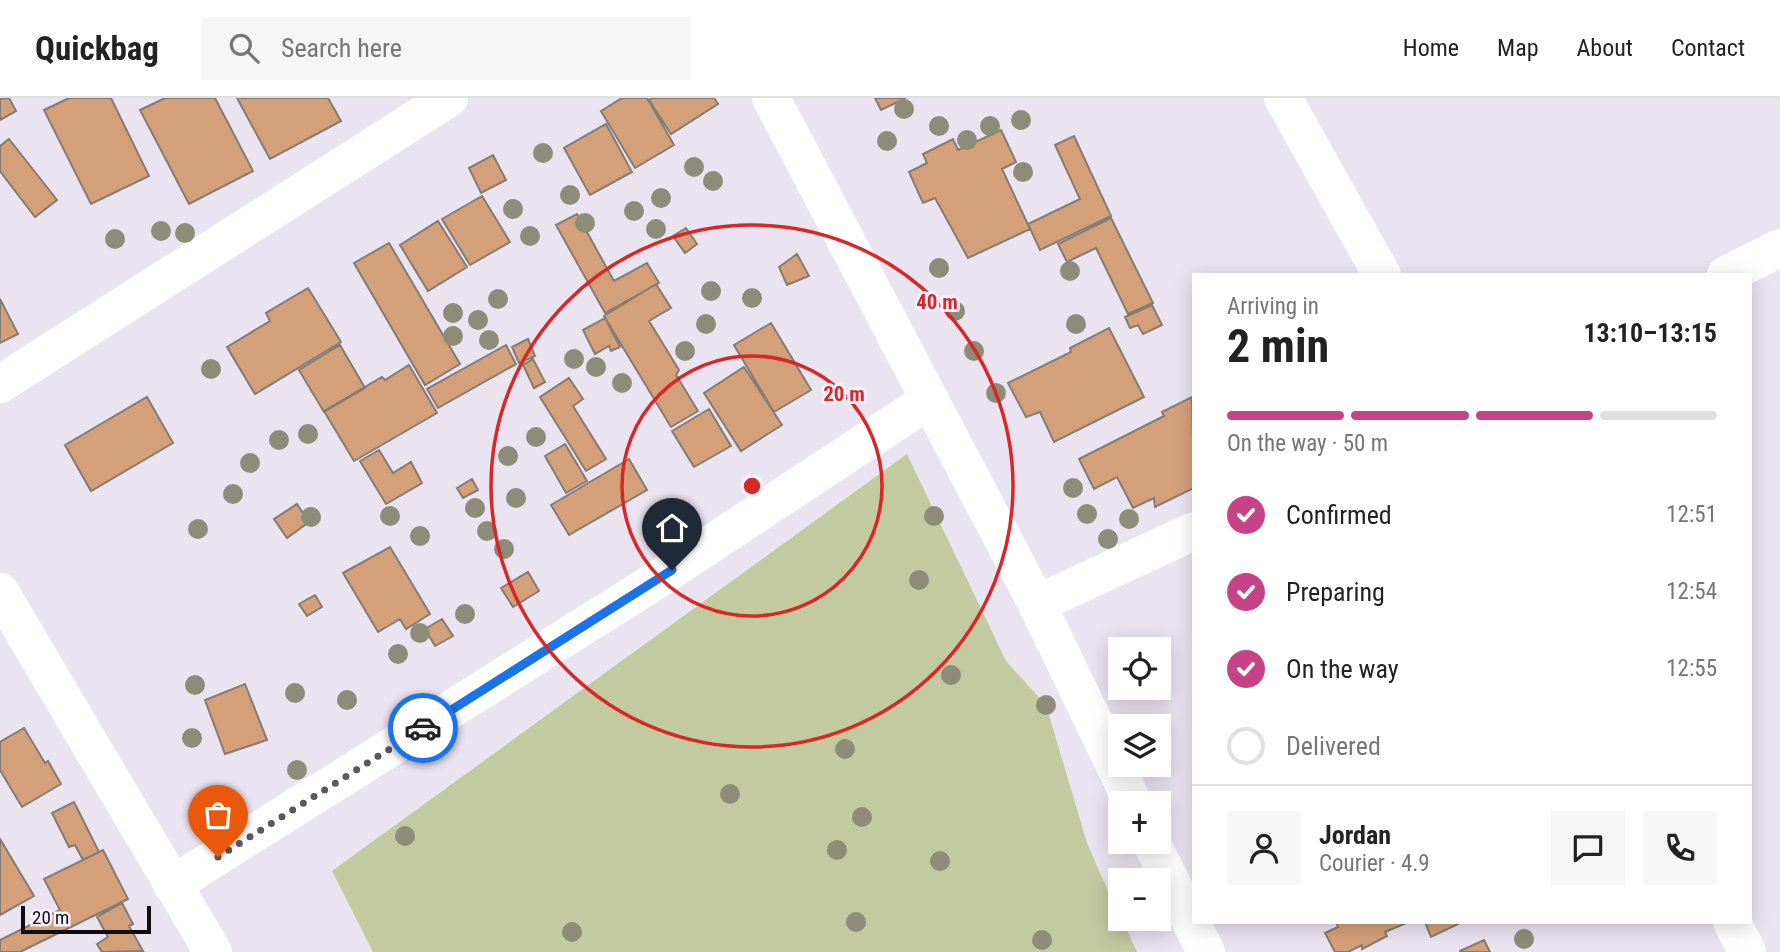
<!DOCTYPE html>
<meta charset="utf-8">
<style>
:root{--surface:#fff;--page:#f6f6f6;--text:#222;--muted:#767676;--line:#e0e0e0;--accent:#c74388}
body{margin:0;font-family:"Roboto Condensed",sans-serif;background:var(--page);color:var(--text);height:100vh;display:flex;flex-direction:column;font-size:26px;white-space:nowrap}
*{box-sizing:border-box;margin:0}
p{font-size:23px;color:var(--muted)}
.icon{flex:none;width:38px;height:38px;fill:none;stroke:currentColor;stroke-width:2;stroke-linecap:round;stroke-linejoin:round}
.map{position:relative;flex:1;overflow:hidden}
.sheet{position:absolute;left:1192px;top:175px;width:560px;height:651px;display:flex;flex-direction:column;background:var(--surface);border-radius:0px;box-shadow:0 4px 18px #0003}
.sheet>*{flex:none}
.buttons{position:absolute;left:1108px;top:539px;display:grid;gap:14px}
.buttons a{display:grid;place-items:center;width:63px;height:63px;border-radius:0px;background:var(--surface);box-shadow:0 4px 18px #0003;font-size:35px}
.scale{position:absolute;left:21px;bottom:18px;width:130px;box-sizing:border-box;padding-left:7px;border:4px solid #0e0c10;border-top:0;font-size:19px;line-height:24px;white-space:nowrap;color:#0e0c10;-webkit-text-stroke:5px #f7f1fd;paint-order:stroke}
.pin{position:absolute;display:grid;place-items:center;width:60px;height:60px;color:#fff;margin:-72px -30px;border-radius:50% 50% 50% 0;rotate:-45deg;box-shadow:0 0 7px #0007}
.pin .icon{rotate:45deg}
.courier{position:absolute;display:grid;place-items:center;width:70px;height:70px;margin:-35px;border:5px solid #1a73e8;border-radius:50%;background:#fff;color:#222;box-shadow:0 2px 9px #0007}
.overview em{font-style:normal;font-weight:700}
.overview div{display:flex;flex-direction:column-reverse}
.overview{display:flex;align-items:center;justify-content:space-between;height:119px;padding:0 35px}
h1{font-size:46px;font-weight:700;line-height:52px}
.bar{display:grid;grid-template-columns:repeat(4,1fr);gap:10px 7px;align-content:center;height:84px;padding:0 35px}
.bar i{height:9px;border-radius:5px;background:var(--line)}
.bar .current{background:var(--accent)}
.bar p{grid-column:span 4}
.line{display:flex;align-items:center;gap:18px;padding:0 35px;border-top:2px solid var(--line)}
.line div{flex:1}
.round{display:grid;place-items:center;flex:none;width:74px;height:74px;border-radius:0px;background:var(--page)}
ol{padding:0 35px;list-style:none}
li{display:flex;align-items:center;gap:21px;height:77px}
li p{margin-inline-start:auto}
li .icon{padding:7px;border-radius:50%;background:var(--accent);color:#fff;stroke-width:4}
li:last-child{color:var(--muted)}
li i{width:38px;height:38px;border:4px solid var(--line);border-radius:50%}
header{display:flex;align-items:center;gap:42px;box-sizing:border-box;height:98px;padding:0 35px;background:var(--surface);border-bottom:2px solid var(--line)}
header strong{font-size:33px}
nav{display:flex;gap:38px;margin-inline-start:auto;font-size:24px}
.search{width:490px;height:63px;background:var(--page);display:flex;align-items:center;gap:18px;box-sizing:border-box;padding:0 24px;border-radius:0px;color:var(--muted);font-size:26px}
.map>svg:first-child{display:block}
</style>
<header>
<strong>Quickbag</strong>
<div class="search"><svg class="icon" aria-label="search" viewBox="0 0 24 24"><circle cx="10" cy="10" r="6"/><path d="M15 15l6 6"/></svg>Search here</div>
<nav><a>Home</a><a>Map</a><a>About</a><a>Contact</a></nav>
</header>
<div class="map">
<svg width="1780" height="854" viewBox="0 0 1780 854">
<rect width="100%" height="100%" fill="#eae4f0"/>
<!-- green -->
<path fill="#c3caa0" d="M907,356l99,207 40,44 41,138 33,76h2l15,33h-764l-41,-81z"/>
<!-- building -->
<path fill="#d4a07a" stroke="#867b73" stroke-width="2" d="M9,0l7,13 -16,9v-21z
M69,0h42l38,78 -58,28 -47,-94z
M165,0h50l38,73 -64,33 -49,-94z
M237,0h91l13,23 -71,38z
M622,0h25l27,47 -39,23 -34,-57z
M653,0h61l4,6 -47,30 -22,-34z
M875,0h31l-25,12z
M606,26l26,48 -42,23 -26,-47z
M1001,32l15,32 -14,7 28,60 -62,29 -33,-60 -12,5 -14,-31 18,-9 -4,-9 30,-15 5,11z
M1074,38l37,80 -71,34 -12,-26 52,-25 -25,-54z
M9,41l48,61 -22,17 -35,-46v-25z
M493,57l13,25 -25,13 -12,-25z
M482,98l28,46 -40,23 -28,-46z
M577,116l37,67 33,-18 12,20 -54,30 -49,-88z
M1111,120l42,85 -25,11 -32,-66 -29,14 -9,-18z
M438,123l29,46 -39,24 -28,-46z
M686,130l11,16 -12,9 -12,-17z
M389,145l71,121 -35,21 -71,-122z
M797,156l12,22 -22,9 -8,-18z
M656,186l15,24 -22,13 30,49 -3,5 22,36 -27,16 -67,-111z
M308,190l33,54 -86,52 -28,-47 43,-26 -4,-8z
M0,201l18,35 -18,9z
M1152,207l10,20 -19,9 -5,-9 -8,3 -5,-11z
M605,220l15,29 -9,4 -2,-5 -14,8 -12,-24z
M771,225l40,67 -37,22 -40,-67z
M1109,230l35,69 -90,45 -14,-30 -14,5 -18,-34 63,-31 -1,-4z
M528,241l7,17 -16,7 -7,-16z
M340,247l25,43 -41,24 -25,-42z
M506,247l10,19 -78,44 -11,-19z
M533,261l12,23 -11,6 -11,-23z
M409,267l28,48 -83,48 -30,-50 58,-34 3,3z
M744,269l38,58 -41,26 -37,-58z
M569,280l14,21 -10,7 33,53 -20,12 -46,-74z
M147,299l26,46 -82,48 -26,-46z
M1192,299l2,91 -39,19 -1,-9 -21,10 -16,-31 -23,12 -15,-30 85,-43 -2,-4z
M709,311l22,37 -37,21 -22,-36z
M565,346l22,37 -21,12 -21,-37z
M379,352l14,23 18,-11 11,21 -36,21 -26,-43z
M629,361l18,31 -78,45 -18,-30z
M472,381l6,11 -15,8 -6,-10z
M297,406l12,18 -22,16 -13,-19z
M390,449l40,67 -24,15 -6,-10 -22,13 -35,-59z
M528,474l11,19 -26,16 -12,-19z
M315,497l7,12 -15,9 -8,-12z
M442,521l11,17 -18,10 -10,-17z
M245,586l22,56 -42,14 -20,-54z
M24,630l21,35 3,-2 13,23 -39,23 -22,-37v-28z
M74,704l25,50 -16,8 -8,-15 -6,2 -17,-34z
M0,741l34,57 -34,19z
M103,752l25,49 -108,53h-20v-12l60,-30 -16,-31z
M122,805l11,21 -4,2 14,25 -41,1 -5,-8 11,-7 -11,-20z
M1336,824h70v1l-21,9 2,4 -25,13v-4l-14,7h-13l-10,-19 13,-6z
M1425,824h37l-31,15z
M1484,842l6,12h-30v-1z"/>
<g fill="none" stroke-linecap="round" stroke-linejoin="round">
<!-- minor -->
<path stroke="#fff" stroke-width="38" d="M771,0l266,506 96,199
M1283,0l99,177
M1726,177l54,-27
M0,286l449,-286
M0,494l213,360
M1037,506l157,-73
M1151,744l55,110
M172,787l477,-300 280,-185
M1732,824l15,30"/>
</g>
<!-- trees -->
<g fill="#8c8c79">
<circle cx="904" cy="11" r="10"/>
<circle cx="1021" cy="22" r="10"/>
<circle cx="939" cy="28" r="10"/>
<circle cx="990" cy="28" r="10"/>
<circle cx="967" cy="42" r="10"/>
<circle cx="887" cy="43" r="10"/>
<circle cx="543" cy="55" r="10"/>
<circle cx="694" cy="69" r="10"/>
<circle cx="1023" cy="74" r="10"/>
<circle cx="713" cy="83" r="10"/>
<circle cx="570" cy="97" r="10"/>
<circle cx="661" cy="100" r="10"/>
<circle cx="513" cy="111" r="10"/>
<circle cx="634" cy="113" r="10"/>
<circle cx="585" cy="125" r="10"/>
<circle cx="656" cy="131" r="10"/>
<circle cx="161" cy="133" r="10"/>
<circle cx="185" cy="135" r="10"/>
<circle cx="530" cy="138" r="10"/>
<circle cx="115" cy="141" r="10"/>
<circle cx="939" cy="170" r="10"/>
<circle cx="1070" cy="173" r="10"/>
<circle cx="711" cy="193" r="10"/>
<circle cx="752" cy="200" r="10"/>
<circle cx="498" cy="201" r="10"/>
<circle cx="955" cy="213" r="10"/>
<circle cx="453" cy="215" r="10"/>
<circle cx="478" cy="222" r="10"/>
<circle cx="706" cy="226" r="10"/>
<circle cx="1076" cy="226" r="10"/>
<circle cx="453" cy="238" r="10"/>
<circle cx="489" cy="242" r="10"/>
<circle cx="685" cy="253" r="10"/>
<circle cx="974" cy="253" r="10"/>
<circle cx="574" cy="261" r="10"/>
<circle cx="596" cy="269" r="10"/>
<circle cx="211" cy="271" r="10"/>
<circle cx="622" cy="285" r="10"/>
<circle cx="996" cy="295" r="10"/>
<circle cx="308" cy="336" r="10"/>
<circle cx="536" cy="339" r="10"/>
<circle cx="279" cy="342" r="10"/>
<circle cx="508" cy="358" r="10"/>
<circle cx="250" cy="365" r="10"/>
<circle cx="1073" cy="390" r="10"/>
<circle cx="233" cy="396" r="10"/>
<circle cx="516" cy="400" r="10"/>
<circle cx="475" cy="410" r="10"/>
<circle cx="1087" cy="416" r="10"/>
<circle cx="390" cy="418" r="10"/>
<circle cx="934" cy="418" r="10"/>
<circle cx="311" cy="419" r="10"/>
<circle cx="1129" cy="421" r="10"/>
<circle cx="198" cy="431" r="10"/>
<circle cx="487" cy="433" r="10"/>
<circle cx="420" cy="438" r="10"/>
<circle cx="1108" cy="441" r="10"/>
<circle cx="504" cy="451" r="10"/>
<circle cx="919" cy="482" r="10"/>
<circle cx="465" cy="516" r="10"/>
<circle cx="420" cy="535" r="10"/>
<circle cx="398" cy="556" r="10"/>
<circle cx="951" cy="577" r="10"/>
<circle cx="195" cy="587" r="10"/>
<circle cx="295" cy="595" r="10"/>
<circle cx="347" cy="602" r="10"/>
<circle cx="1046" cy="607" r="10"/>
<circle cx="192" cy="640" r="10"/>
<circle cx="845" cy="651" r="10"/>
<circle cx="297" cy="672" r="10"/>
<circle cx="730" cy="696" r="10"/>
<circle cx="862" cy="719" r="10"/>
<circle cx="405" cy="738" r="10"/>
<circle cx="837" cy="752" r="10"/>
<circle cx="940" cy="763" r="10"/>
<circle cx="856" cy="824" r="10"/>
<circle cx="572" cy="834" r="10"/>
<circle cx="1524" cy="841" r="10"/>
<circle cx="1042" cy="842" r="10"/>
</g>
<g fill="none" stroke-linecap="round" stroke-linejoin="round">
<!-- done -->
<path stroke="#5b585e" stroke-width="7" stroke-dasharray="0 12.6" d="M218,759l205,-129"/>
<!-- route -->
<path stroke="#1a73e8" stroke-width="9" d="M423,630l249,-158"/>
</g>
<!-- distance rings -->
<g fill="none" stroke="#d62828" stroke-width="3.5">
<circle cx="752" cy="388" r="130"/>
<circle cx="752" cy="388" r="261"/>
</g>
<circle cx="752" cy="388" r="10" fill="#d62828" stroke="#f7f1fd" stroke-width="3.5"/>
<g font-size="21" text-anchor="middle" font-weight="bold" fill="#d62828" stroke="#f7f1fd" stroke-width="6" stroke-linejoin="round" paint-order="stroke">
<text x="937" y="211">40 m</text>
<text x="844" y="303">20 m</text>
</g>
</svg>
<div class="buttons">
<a><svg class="icon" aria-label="locate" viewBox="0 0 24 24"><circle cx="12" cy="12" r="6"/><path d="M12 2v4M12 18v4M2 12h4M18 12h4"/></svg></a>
<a><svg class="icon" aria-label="layers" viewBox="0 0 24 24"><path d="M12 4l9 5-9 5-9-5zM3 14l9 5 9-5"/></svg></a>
<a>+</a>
<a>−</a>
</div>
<div class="scale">20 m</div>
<div class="pin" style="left:218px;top:759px;background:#ea580c"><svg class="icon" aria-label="bag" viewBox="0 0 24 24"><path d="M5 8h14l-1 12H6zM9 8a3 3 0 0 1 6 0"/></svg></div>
<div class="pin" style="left:672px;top:472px;background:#1f2937"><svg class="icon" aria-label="home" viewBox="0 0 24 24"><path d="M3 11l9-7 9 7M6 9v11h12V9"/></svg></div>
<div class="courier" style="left:423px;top:630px"><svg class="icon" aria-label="car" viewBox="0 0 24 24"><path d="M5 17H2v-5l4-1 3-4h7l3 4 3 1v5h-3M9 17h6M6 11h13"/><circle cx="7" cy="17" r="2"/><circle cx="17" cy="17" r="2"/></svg></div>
<section class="sheet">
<div class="overview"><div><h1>2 min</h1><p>Arriving in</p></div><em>13:10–13:15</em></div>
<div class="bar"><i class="current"></i><i class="current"></i><i class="current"></i><i></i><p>On the way · 50 m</p></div>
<ol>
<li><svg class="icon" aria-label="check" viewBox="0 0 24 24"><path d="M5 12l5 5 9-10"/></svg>Confirmed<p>12:51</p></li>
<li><svg class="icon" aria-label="check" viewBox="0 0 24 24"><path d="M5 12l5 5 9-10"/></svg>Preparing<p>12:54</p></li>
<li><svg class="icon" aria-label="check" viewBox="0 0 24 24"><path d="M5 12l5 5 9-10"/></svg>On the way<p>12:55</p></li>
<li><i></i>Delivered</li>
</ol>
<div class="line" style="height:126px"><a class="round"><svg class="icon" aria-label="person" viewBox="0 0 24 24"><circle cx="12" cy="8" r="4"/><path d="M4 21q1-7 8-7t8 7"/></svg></a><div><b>Jordan</b><p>Courier · 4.9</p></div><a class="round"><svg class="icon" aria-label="chat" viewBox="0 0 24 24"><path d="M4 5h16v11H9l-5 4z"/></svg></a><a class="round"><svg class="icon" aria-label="phone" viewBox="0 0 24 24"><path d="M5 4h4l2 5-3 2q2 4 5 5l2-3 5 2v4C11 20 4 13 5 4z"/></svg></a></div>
</section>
</div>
